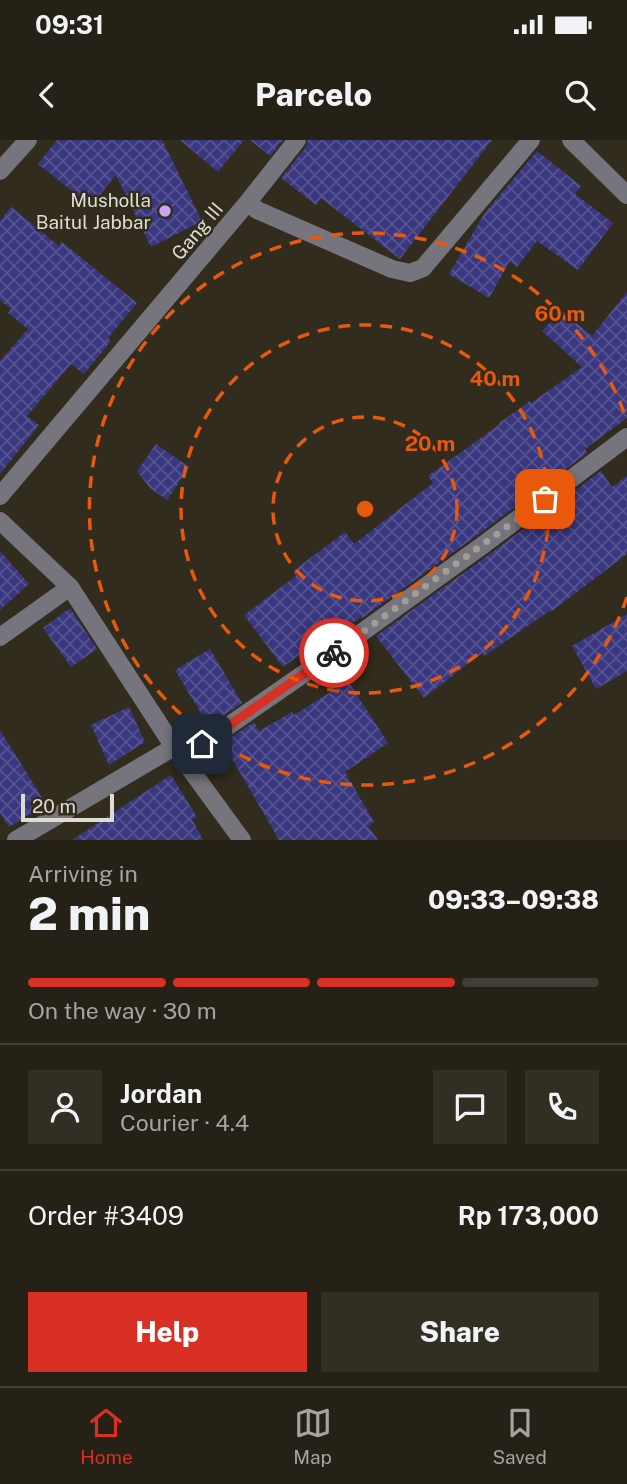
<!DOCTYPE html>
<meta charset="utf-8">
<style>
:root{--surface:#252116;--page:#312e23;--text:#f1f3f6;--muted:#a3a3a1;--line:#423e35;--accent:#d93025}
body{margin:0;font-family:"Public Sans",sans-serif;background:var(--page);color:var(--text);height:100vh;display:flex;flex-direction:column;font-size:26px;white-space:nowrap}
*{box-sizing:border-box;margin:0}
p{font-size:23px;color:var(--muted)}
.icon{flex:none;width:38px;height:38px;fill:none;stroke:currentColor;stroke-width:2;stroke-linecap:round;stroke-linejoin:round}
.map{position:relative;height:700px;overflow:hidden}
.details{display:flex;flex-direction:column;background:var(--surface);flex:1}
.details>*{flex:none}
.scale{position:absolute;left:21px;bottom:18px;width:93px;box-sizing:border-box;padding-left:7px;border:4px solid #dfdcd2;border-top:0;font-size:19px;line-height:24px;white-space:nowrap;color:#dfdcd2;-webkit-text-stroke:5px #312c1d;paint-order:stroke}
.pin{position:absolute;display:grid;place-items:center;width:60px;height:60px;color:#fff;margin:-30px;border-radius:14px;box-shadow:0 4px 10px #0006}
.courier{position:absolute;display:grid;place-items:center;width:70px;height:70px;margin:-35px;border:5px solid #d93025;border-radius:50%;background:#fff;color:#222;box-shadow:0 2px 9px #0007}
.head em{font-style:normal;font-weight:800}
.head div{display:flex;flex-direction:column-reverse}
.head{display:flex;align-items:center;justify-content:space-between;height:119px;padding:0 28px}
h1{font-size:46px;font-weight:800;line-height:52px}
.bar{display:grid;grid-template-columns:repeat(4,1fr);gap:10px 7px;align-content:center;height:84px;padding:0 28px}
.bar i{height:9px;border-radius:5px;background:var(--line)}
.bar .on{background:var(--accent)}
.bar p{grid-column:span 4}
.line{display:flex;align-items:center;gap:18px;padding:0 28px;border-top:2px solid var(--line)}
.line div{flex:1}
.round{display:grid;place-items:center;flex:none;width:74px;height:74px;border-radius:0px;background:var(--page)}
.primary-button{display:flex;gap:14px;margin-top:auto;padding:14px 28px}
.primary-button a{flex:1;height:80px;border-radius:0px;background:var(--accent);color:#fff;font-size:28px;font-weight:800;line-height:80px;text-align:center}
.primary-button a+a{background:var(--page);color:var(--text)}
.status{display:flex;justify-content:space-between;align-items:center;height:49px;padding:0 35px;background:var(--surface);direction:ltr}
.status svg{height:19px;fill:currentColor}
header{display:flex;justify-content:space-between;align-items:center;height:91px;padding:0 28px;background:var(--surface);font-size:32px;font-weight:800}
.tabs{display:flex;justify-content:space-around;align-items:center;height:98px;border-top:2px solid var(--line);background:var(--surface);font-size:19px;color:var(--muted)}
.tabs a{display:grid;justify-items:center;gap:4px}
.tabs .on{color:var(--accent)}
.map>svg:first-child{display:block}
</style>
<div class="status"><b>09:31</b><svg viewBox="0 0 49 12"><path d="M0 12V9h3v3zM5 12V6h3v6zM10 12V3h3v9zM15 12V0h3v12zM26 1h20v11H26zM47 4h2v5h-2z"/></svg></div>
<header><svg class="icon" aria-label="back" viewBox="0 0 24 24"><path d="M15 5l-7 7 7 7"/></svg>Parcelo<svg class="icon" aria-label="search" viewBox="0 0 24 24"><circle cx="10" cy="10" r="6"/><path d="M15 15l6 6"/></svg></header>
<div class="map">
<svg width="627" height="700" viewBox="0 0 627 700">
<defs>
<pattern id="building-cross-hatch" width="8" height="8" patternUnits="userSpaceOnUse" patternTransform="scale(1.75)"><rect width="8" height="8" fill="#39377f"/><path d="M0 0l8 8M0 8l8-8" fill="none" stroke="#555390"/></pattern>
</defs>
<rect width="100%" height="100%" fill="#312c1d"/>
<!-- building -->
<path fill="url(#building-cross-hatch)" d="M57,0h105l40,81 -51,26 -35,-72 -25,31 -53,-42z
M180,0h64l-26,32z
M250,0h33l-13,16z
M308,0h184l-92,119 -79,-61 -5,7 -35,-27 25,-31z
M537,11l44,35 -6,8 38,29 -35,47 -41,-29 -20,26 -7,-6 -21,37 -40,-24 35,-60z
M11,67l48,39 3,-4 75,61 -29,35 3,3 -27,33 -13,-10 -44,52 12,9 -39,49v-113l28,-32 -20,-16 3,-4 -11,-9v-79z
M627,152v126l-42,31 2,4 -111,83 -114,82 -1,-1 -22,16 -3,-5 -53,39 -39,-52 52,-39 -3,-5 52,-39 9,12 79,-61 -5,-7 72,-52 -1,-1 31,-22 1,2 51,-36 -40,-36 19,-21 31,26z
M156,304l33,23 -22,33 -17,-12 -13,-17z
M601,331l11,16 15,-11v78l-75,57 -1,-1 -67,46 -2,-3 -58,45 -48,-62 114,-82z
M0,411l29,33 -29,26z
M70,468l27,41 -26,18 -28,-39z
M627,474v57l-31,18 -24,-43z
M210,509l32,54 -30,20 -3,-5 -4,2 -30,-50z
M348,541l40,62 -43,29 29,50 -6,4 10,14h-99l-56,-97 31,-21 5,9 33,-19 2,3z
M129,567l16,35 -36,23 -18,-40z
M0,590l46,74 -37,23 -9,-14z
M171,635l26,42 -5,2 11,21h-131z"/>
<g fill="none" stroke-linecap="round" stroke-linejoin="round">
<!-- minor -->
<path stroke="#76757d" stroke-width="18" d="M571,0l56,55
M0,31l28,-31
M248,62l49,-62
M0,356l248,-294 9,8 135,59 18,4 13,-5 108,-128
M0,381l70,66 104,160 68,93
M0,497l70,-50
M182,618l143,-99 158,-114 144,-108
M16,700l158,-93"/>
</g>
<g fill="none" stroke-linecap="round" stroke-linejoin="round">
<!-- done -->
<path stroke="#a29e93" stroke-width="7" stroke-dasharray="0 12.6" d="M334,513l211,-154"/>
<!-- route -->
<path stroke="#d93025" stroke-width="9" d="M202,604l132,-91"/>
</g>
<!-- distance rings -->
<g fill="none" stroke="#e8590c" stroke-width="3.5" stroke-dasharray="12 9">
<circle cx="365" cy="369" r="92"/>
<circle cx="365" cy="369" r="184"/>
<path d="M627 457A276 276 0 1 1 627 281"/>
</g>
<!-- markers -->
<circle fill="#c7a6ef" stroke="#312c1d" stroke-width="2.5" cx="165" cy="71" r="7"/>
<g text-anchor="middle" stroke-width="5" stroke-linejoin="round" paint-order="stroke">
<!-- poi labels -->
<g font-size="19" fill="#dfdcd2" stroke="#312c1d" text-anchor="end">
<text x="151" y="67">Musholla<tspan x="151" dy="22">Baitul Jabbar</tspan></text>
</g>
<!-- street labels -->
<g font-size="19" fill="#dfdcd2" stroke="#312c1d">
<text transform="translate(197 91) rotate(-50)" y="7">Gang III</text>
</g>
</g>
<circle cx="365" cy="369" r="10" fill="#e8590c" stroke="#312c1d" stroke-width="3.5"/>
<g font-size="21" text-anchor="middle" font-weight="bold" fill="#e8590c" stroke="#312c1d" stroke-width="5" stroke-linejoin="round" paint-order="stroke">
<text x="560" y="181">60 m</text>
<text x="495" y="246">40 m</text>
<text x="430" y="311">20 m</text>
</g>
</svg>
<div class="scale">20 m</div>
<div class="pin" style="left:545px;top:359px;background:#ea580c"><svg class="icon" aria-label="bag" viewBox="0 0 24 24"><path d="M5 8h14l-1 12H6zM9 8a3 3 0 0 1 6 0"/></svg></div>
<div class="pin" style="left:202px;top:604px;background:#1f2937"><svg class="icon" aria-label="home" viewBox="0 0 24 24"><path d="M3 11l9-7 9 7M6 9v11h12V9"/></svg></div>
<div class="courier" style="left:334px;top:513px"><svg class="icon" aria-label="bike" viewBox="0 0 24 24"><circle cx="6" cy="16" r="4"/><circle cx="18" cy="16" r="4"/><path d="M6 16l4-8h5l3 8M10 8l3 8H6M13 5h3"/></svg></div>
</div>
<section class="details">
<div class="head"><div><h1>2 min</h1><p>Arriving in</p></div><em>09:33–09:38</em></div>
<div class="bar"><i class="on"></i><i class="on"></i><i class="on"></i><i></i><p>On the way · 30 m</p></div>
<div class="line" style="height:126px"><a class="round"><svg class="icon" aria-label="person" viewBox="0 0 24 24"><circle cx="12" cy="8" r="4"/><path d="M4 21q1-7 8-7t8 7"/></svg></a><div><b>Jordan</b><p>Courier · 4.4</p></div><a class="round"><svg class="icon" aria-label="chat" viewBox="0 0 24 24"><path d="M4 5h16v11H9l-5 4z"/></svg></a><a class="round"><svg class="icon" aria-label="phone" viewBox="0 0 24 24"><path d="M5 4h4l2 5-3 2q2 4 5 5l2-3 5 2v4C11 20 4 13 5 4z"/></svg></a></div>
<div class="line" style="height:91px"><div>Order #3409</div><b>Rp 173,000</b></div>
<div class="primary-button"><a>Help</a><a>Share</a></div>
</section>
<nav class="tabs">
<a class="on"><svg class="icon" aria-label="home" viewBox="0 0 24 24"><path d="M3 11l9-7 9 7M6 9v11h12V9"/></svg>Home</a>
<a><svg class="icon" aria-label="map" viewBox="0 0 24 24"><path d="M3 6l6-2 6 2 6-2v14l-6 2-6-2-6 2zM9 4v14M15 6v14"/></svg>Map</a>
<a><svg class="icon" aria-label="saved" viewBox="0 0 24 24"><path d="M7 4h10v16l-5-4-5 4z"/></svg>Saved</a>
</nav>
